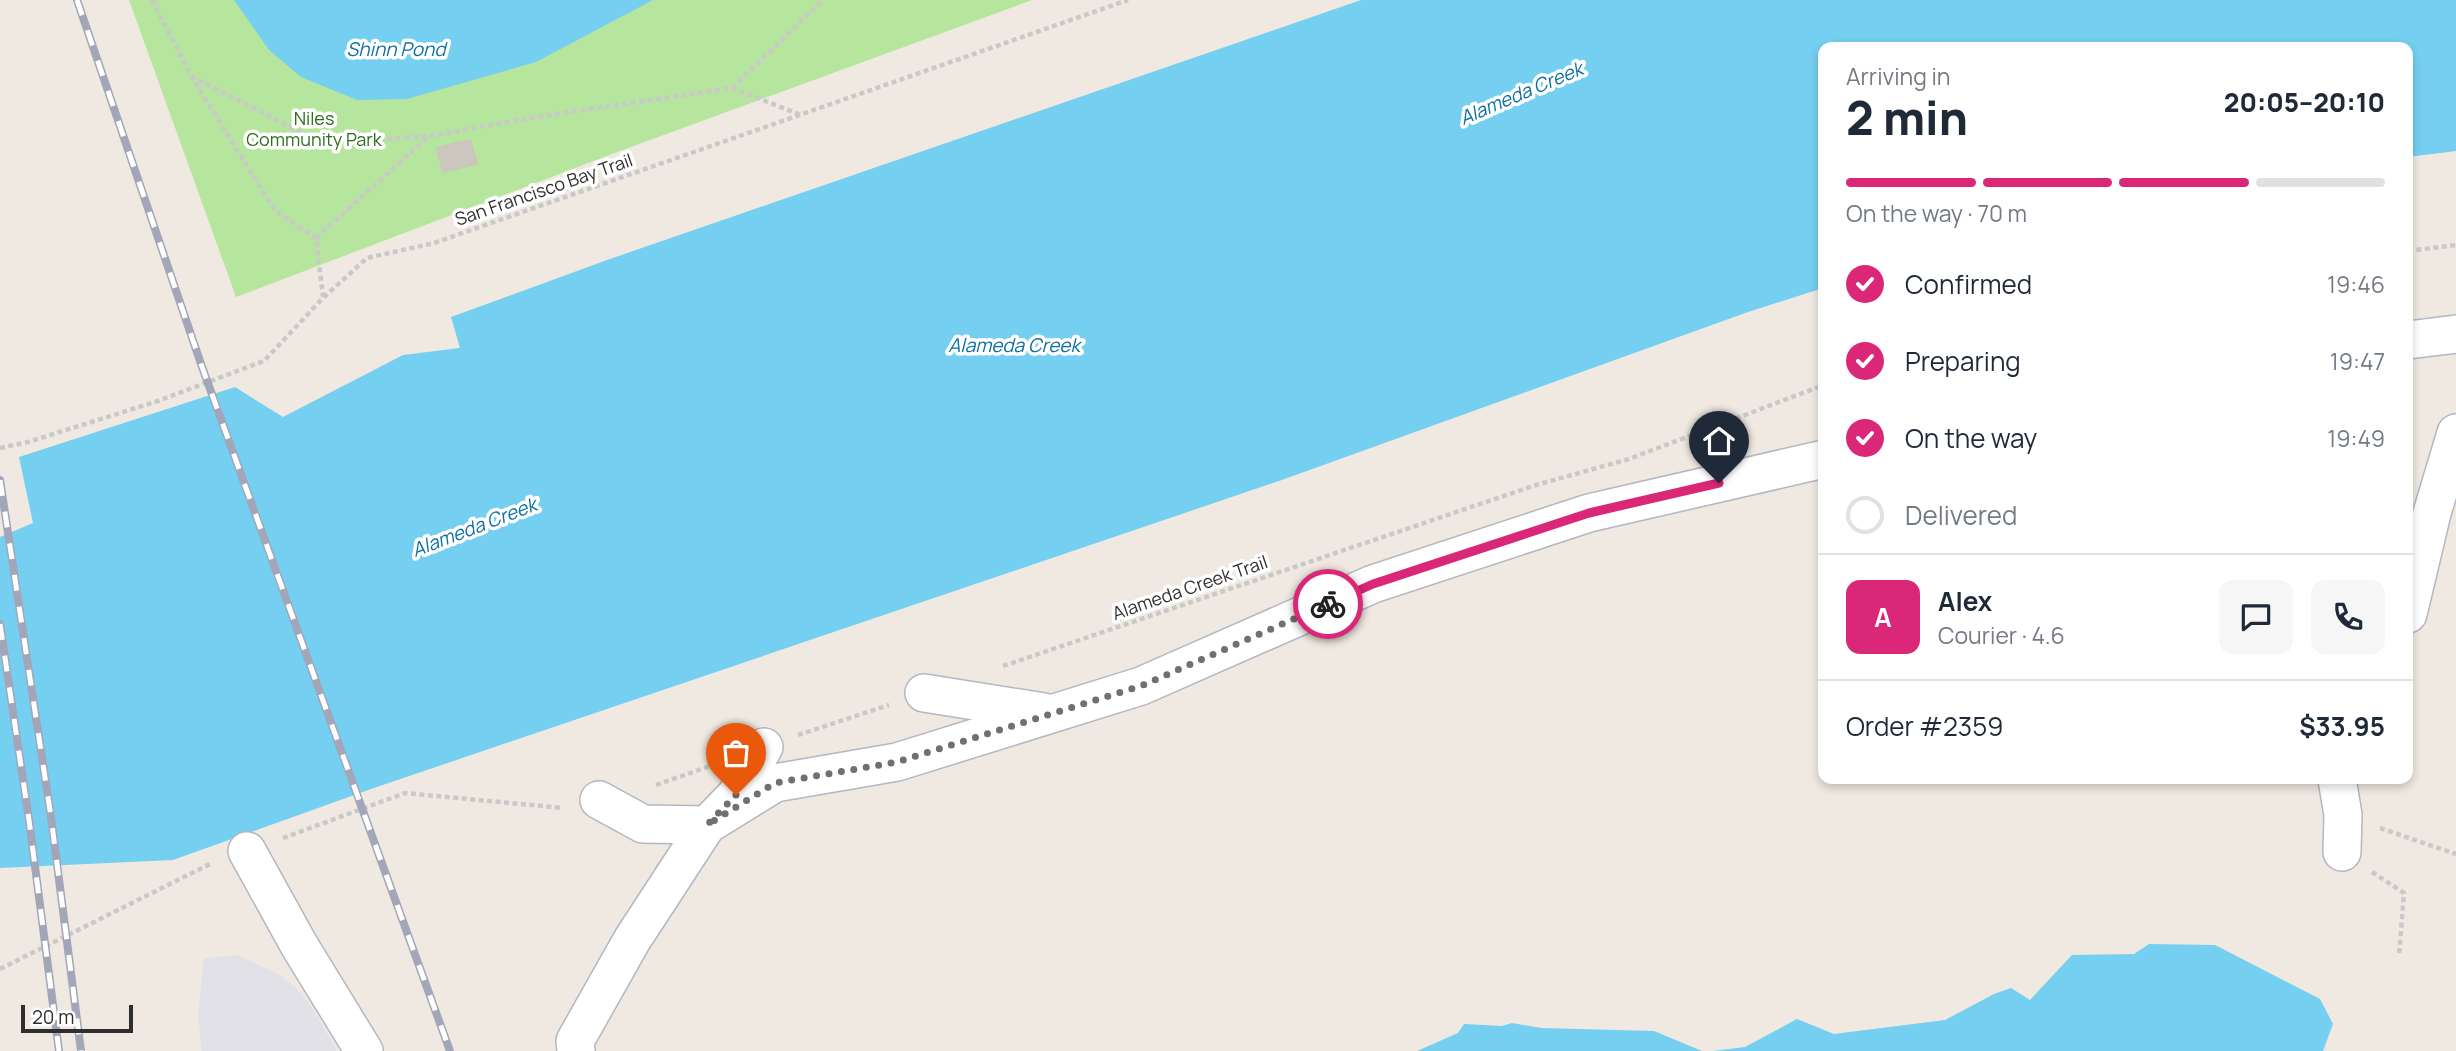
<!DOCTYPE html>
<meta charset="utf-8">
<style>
:root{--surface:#fff;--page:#f6f6f7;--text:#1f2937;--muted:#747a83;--line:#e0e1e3;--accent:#db2777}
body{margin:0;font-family:Manrope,sans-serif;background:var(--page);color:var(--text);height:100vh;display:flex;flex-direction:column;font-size:26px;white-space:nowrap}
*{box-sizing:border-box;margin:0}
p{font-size:23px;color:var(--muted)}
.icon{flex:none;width:38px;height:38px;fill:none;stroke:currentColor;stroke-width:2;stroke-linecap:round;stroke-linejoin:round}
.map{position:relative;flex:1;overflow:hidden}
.drawer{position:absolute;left:1818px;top:42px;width:595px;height:742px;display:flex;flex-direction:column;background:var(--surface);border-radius:14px;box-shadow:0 4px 10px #0003}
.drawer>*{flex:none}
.scale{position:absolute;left:21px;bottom:18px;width:112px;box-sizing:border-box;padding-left:7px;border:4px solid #2e2e2e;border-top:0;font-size:19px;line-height:24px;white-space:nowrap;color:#2e2e2e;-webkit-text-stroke:5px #fff;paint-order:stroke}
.pin{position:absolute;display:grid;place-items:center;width:60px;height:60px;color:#fff;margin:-72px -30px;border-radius:50% 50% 50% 0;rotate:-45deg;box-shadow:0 0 7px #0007}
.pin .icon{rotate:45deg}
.courier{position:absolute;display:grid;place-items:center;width:70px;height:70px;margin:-35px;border:5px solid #db2777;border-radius:50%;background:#fff;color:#222;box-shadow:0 2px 9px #0007}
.headline em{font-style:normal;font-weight:800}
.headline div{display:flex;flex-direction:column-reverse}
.headline{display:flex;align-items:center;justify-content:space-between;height:119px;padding:0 28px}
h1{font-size:46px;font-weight:800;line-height:52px}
.bar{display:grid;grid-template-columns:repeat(4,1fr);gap:10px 7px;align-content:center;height:84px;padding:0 28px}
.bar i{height:9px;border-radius:5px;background:var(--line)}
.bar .selected{background:var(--accent)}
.bar p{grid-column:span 4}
.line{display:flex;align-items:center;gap:18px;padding:0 28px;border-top:2px solid var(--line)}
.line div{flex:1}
.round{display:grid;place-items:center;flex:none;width:74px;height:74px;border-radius:14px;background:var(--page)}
ol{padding:0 28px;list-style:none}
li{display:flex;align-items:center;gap:21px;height:77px}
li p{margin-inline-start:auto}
li .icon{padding:7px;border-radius:50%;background:var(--accent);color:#fff;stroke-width:4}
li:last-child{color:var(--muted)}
li i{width:38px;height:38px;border:4px solid var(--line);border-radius:50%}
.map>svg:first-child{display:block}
</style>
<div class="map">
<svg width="2456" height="1051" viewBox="0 0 2456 1051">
<rect width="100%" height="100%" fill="#efe9e1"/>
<!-- industrial -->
<path fill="#e3e1e8" d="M238,955l40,19 17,13 15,17 27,47h-135l-4,-35 6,-58z"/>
<!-- green -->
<path fill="#b6e59e" d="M129,0h903l-412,151 -384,146z"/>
<!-- water -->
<path fill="#75cff0" d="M234,0h419l-117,62 -129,37 -50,1 -56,-23 -32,-27z
M1361,0h1095v151l-48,6v-110h-584l-1,241 -75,24 -469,169 -908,308 -198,71 -173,8v-331l33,-14 -14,-66 216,-70 48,30 120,-62 57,-7 -9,-31 156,-57z
M2149,944l66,1 105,54 13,25 -10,27h-610l32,-4 52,-28 37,15 111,-14 49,-26 17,-6 19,12 42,-45 62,-1z
M1512,1023l29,5 113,3 48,20h-285l41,-18 6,-9 38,2z"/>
<!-- building -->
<path fill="#cbc7bf" stroke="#cbc5ba" stroke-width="2" d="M470,140l7,24 -34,8 -6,-24z"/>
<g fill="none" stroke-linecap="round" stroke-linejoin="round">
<defs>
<path id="minor" d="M2408,340l48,-6
M2408,614l24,-101 24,-80
M924,693l120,19
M2337,779l6,36 -1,37
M599,800l44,24 64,1 29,-30 28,-48
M247,851l52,94 65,106
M576,1051l-1,-10 57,-101 75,-115 68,-42 122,-21 244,-76 232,-102 216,-71 235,-54"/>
</defs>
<!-- minor casing -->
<use href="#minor" stroke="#b4b7c1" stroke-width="40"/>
<!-- path -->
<path stroke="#c9c9c9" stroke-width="4.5" stroke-dasharray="5 3.5" stroke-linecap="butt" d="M152,0l39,76 84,135 41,27 7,59
M191,76l130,67 108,-7 101,-18 202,-30 69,27
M732,88l91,-88
M316,238l113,-102
M2408,251l48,-6
M0,448l28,-6 130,-41 106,-40 59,-63 44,-40 67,-15 694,-243
M1003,666l533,-181 93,-26 195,-74
M798,735l91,-30
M656,785l54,-19
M2380,828l76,26
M283,838l122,-45 158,15
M2372,872l32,21 -5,63
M0,969l212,-106"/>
<!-- minor -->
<use href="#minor" stroke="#fff" stroke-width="37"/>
<defs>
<path id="rail" d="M77,0l124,364 249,687
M0,480l51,337 30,234
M0,624l29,196 30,231"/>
</defs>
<!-- rail casing -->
<use href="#rail" stroke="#a3a6b8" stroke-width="8"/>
<!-- rail -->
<use href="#rail" stroke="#fff" stroke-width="5" stroke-dasharray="16" stroke-linecap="butt"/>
</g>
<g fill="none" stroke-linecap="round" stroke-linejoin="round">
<!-- done -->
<path stroke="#726f6d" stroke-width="7" stroke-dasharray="0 12.6" d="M736,795l-29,30 68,-42 122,-21 244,-76 187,-82"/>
<!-- route -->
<path stroke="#db2777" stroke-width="9" d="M1328,604l45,-20 216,-71 130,-30"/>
</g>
<g text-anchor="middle" stroke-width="7" stroke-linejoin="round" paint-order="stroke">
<!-- park labels -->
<g font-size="18" fill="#2c6e1b" stroke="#fff">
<text x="314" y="125">Niles<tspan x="314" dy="21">Community Park</tspan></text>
</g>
<!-- street labels -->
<g font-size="18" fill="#2e2e2e" stroke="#fff">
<text transform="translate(544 190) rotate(-19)" y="6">San Francisco Bay Trail</text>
<text transform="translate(1190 588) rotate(-19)" y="6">Alameda Creek Trail</text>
</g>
<!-- water labels -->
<g font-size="19" font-style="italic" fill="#0d6fa3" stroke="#fff">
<text x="396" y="56">Shinn Pond</text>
<text transform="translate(1521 93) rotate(-23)" y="7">Alameda Creek</text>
<text x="1014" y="352">Alameda Creek</text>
<text transform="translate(474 527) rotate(-21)" y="7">Alameda Creek</text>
</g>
</g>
</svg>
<div class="scale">20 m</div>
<div class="pin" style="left:736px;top:795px;background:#ea580c"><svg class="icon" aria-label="bag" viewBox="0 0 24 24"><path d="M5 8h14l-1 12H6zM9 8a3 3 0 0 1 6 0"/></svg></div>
<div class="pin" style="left:1719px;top:483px;background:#1f2937"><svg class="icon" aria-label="home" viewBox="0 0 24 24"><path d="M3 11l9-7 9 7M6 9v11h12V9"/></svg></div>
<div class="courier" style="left:1328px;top:604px"><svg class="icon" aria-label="bike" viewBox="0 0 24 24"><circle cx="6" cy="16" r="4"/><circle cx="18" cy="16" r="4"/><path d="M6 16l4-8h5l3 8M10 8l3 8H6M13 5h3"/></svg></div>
<section class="drawer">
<div class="headline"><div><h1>2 min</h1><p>Arriving in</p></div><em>20:05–20:10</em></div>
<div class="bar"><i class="selected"></i><i class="selected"></i><i class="selected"></i><i></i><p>On the way · 70 m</p></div>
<ol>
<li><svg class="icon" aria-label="check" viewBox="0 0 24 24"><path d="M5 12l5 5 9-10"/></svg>Confirmed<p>19:46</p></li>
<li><svg class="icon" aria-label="check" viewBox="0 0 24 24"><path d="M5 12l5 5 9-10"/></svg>Preparing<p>19:47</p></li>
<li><svg class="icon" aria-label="check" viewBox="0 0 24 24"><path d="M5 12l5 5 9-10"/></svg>On the way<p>19:49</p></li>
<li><i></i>Delivered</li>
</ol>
<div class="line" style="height:126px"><b class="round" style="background:var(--accent);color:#fff">A</b><div><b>Alex</b><p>Courier · 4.6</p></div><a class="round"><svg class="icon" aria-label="chat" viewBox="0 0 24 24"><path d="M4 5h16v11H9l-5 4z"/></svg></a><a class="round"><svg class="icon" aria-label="phone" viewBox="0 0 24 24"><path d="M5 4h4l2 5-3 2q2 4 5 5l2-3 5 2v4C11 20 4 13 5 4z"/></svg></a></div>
<div class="line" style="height:91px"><div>Order #2359</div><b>$33.95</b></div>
</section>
</div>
